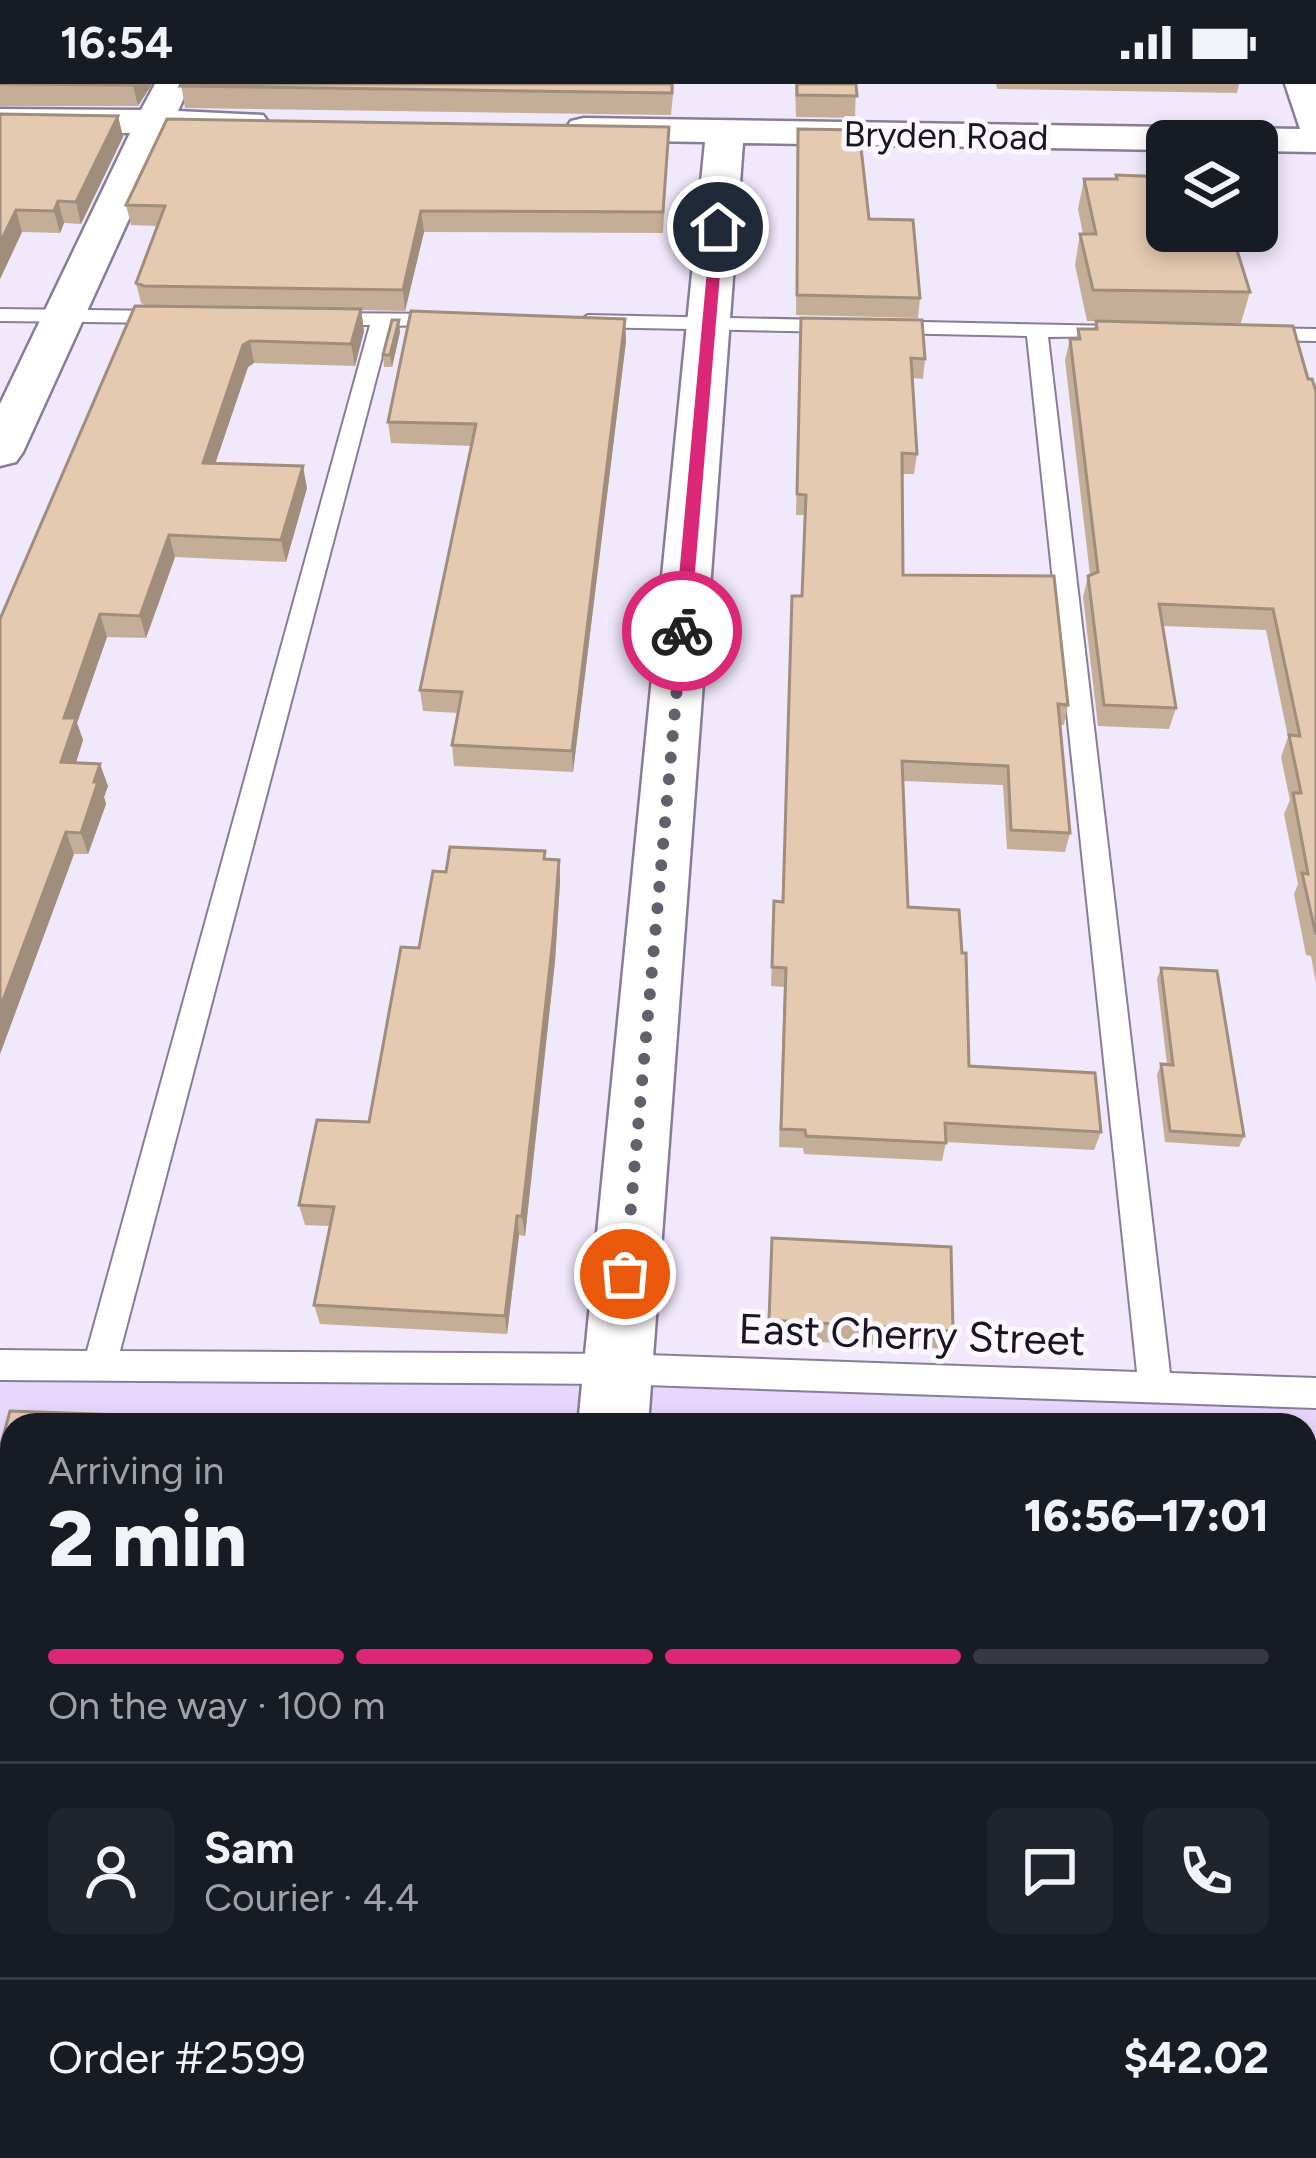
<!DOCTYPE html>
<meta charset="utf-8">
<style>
:root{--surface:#171b24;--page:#20242c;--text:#f1f3f6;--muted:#9ea1a6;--line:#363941;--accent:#db2777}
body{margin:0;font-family:Figtree,sans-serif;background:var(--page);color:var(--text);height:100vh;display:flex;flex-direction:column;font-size:45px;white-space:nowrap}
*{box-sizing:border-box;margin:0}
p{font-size:39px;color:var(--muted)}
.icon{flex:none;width:66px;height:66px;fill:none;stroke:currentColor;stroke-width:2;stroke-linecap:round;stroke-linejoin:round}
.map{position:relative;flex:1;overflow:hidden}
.details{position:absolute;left:0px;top:1329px;width:1317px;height:747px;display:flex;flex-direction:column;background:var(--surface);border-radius:36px 36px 0 0;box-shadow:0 6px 18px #0003}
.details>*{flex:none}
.tools{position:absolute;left:1146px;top:36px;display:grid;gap:24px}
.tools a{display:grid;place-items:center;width:132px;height:132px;border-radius:18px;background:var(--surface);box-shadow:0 6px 18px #0003;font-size:60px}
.pin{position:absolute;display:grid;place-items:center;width:102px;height:102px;color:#fff;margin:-51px;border:6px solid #fff;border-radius:50%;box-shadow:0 3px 12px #0007}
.courier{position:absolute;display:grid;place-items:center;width:120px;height:120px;margin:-60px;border:9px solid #db2777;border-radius:50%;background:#fff;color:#222;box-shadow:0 3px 15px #0007}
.summary em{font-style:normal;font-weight:800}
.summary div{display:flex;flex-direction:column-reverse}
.summary{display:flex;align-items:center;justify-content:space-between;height:204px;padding:0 48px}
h1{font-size:78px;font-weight:800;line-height:90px}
.bar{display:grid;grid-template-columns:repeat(4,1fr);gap:18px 12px;align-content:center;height:144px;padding:0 48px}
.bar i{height:15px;border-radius:9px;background:var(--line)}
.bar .current{background:var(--accent)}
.bar p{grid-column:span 4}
.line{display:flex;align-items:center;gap:30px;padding:0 48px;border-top:3px solid var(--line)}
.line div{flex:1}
.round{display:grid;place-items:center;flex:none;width:126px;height:126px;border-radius:18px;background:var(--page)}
.status{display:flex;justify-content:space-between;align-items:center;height:84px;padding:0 60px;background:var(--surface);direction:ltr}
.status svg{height:33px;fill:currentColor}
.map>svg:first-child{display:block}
</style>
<div class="status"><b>16:54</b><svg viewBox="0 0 49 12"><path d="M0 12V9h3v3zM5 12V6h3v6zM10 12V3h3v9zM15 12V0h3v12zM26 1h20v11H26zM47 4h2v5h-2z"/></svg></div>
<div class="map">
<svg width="1316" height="2074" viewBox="0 0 1316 2074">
<rect width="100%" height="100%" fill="#f0e8fb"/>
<!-- built -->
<path fill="#e7d7fd" d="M0,1274l1316,35v765h-539v-10h528v-723h-1293v723l-12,10z"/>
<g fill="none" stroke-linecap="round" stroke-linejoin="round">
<defs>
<path id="lane" d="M0,225l168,2 10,6 -10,6 -168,-2z
M450,230l7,2v8l-67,2 -270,1025 496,3 521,18 -110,-1036 -439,-9 -10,-6 10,-6 528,11 7,2v8l-75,1 122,1036 146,5v30l-700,-24 -616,-4v-30l87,1 283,-1026h-46l-10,-6 10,-6z
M1316,245v12l-62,-1 -10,-6 10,-6z"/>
<path id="street" d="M155,0h28l4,7 -9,20 85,4 6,8 -6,8 -95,2 -145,319 -7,10 -16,4v-62l130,-271 -130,-2v-22l141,1z
M1285,0h31v68l-59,-1v-10h-90v9l-424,-7 -95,1282h-70l127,-1283 -121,-2 -13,-3 -6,-8 6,-8 13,-3 716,11z
M25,2064h90l-2,10h-90z"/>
<path id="primary" d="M0,1997l12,1v66h38l-4,10h-46z
M1305,2023h11v51h-322l-5,-10h316z"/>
</defs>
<!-- lane casing -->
<use href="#lane" stroke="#897c99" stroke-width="4"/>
<!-- street casing -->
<use href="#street" stroke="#897c99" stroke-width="5"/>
<!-- primary casing -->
<use href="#primary" stroke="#fff" stroke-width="4"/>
<!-- lane -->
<use href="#lane" fill="#fff" fill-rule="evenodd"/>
<!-- street -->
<use href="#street" fill="#fff" fill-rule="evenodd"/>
<!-- primary -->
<use href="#primary" fill="#81c5de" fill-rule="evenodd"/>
</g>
<!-- wall -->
<path fill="#c4ae98" d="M0,0h152l-14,22h-138z
M181,0h493l-3,31 -486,-7z
M795,0h61l-1,34 -59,-1z
M996,0h243l-2,9 -240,-4z
M0,30l118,2 5,21 -42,87 -17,-1 -4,10 -38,-1 -22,47z
M669,43l-6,106 -239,-1 -19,79 -44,-1 3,21 -9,35 -101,-3 -6,4 -33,96 92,25 -21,74 -111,-5 -29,81 -39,-1 -30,86 6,17 -7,23 32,23 -4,11 2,7 -18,50h-14l-74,200 147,-748 -6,-3 -5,-20 22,-57 -27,-1 -5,-20z
M798,45l71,90 51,79 -2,20 -122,-3z
M1116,91l134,117 -9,31 -123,-1 190,57 8,12v592l-5,-27 -5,-1 -12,-61 4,-10 -14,-70 6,-14 -9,-43 7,-20 -22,-107 -103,-4 13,82 -7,21 -71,-3 -15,-129 5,-21 2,-1 -25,-215 5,-21h6l2,-10h16l2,-8h-9l-12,-56 5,-31h3l-5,-25 6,-30h31z
M801,234l124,41 -2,20 -11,-1 5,76 -3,20h-12l1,101 165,130 -4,20h-4l10,108 -5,19 -58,-3 -4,-64 -100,-4 5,126 61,159 132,66 -7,18 -148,-8 -4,19 -138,-7 -1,-6 -24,-1 5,-160 -13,-1 3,-85 8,1 10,-306h10l2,-81h-8z
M625,235l1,22 -53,431 -119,-6 -2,-21 6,-32 -35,-2 -3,-21 52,-244 -81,-3 -3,-21z
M400,248l-8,35h-8l-1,-12z
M545,775l14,1 1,22 -5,79 -30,275 -6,-1 -12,99 -187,-10 -6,-19 16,-79 -25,-1 -6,-20 70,-83 50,-174 27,-76z
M1161,884l83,168 -5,11 -74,-5 -8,-67 4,-11 6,1 -10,-86z
M772,1154l181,93 -5,18 -181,-10z
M10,1327l139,5 5,9h-142v76h-12v-53z
M1305,1521h11v297h-11z
M0,1531h12v263h-12z"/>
<!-- shaded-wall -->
<path fill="#a08d7c" d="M134,0h18l-14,22 -5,-21z
M118,32l5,21 -42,87 -5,-22z
M58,117l6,22 -4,10 -6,-22z
M16,126l6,22 -22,47v-36z
M421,127l3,21 -19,79 -2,-21z
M361,225l3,22 -9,35 -4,-22z
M625,235l1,22 -53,431 -1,-21z
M399,236l1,12 -8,35 -2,-12z
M250,257l4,22 -6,4 -40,118 -5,-22 40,-118z
M303,382l4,22 -21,74 -5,-22z
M169,451l6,22 -29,81 -6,-22z
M100,530l7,23 -30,86 6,17 -14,44 -8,-22 3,-44z
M100,680l8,22 -4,11 2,7 -18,50 -7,-21z
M66,748l8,22 -74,200v-46z
M559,776l1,22 -5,79 -30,275 -3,-20z
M517,1132l2,19 -12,99 -2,-18z"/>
<!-- building -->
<path fill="#e4cab1" stroke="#a08d7c" stroke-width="3" d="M0,0h134l-1,1z
M181,0h491v9l-492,-7z
M797,0h59l1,12 -60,-1z
M0,30l118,2 -42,86 -18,-1 -4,10 -38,-1 -16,33z
M167,35l502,8 -6,85 -242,-1 -18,79 -259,-4 -8,-3 29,-77 -39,-1z
M798,45l61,1 10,89 44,1 7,78 -123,-3z
M1116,91l51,2v54h64l19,61 -157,-2 -13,-56h16l-12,-55h33z
M135,222l226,3 -10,35 -101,-3 -7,4 -40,118 100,3 -22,74 -112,-5 -29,81 -40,-2 -36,104h12l-15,44 39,2 -6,18h4l-17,51 -15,-1 -66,176v-389z
M411,227l214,8 -53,432 -120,-6 10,-53 -42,-2 56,-266 -88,-2z
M801,234l121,2 3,39 -14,-1 6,96 -15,-1 1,122 151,1 14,129 -10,-1 12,129 -59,-3 -3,-64 -106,-5 6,146 51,3 3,43h4l3,113 126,7 6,59 -156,-9 1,20 -140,-7 -1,-6 -24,-1 5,-161 -14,-1 2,-66 9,1 9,-306h10l4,-101 -9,-1z
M392,236h7l-9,35h-7z
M1096,237l197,5 15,53h4l4,12v544l-14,-62 6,1 -15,-81h8l-12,-58 11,1 -27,-127 -114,-5 17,104 -72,-3 -16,-129 10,-4 -28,-233h10l-2,-10h19z
M450,763l95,4 -1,8 15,1 -6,79 -31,277h-5l-12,100 -191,-11 20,-98 -35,-2 18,-85 52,2 32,-175 18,1 14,-77 13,1z
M1161,884l56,3 27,165 -74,-5 -9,-67 12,1z
M772,1154l179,9 2,84 -184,-11z
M10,1327l139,5 -2,9h-135v68l-12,-1v-44z
M1305,1521h11v231l-11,-59z
M0,1531h12v252l-12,-1z"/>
<!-- route -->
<path fill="#db2777" d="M718,139l6,4 -34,404 -8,5 -8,-5 37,-404z"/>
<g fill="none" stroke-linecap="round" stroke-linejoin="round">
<!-- done -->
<path stroke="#655f6d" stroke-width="12" stroke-dasharray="0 21.6" d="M625,1190l57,-643"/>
</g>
<g text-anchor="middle" stroke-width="10" stroke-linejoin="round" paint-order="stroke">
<!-- far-street labels -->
<g font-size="36" fill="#1a1520" stroke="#fbf8ff">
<text transform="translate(946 51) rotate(1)" y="13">Bryden Road</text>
</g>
<!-- street labels -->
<g font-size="42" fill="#1a1520" stroke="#fbf8ff">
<text transform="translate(912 1250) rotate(2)" y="15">East Cherry Street</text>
</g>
</g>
</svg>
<div class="tools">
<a><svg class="icon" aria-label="layers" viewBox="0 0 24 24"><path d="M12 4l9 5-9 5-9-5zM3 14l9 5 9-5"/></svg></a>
</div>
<div class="pin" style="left:625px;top:1190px;background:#ea580c"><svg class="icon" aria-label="bag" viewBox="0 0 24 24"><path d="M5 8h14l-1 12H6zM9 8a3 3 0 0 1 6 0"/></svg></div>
<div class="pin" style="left:718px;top:143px;background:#1f2937"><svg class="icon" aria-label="home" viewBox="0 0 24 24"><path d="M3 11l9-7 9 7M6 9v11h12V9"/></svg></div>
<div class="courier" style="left:682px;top:547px"><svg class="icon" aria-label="bike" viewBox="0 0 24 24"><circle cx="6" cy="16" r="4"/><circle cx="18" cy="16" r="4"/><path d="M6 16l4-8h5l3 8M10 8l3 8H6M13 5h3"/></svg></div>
<section class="details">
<div class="summary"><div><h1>2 min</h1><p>Arriving in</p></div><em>16:56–17:01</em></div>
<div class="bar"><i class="current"></i><i class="current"></i><i class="current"></i><i></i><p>On the way · 100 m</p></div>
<div class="line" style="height:216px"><a class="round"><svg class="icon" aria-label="person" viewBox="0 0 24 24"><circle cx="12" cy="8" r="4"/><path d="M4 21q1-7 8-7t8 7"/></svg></a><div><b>Sam</b><p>Courier · 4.4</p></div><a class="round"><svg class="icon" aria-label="chat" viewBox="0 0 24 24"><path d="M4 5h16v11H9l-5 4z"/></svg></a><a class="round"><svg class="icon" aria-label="phone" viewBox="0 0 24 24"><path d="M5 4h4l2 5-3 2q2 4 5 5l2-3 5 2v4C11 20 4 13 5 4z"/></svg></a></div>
<div class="line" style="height:156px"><div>Order #2599</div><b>$42.02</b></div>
</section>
</div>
